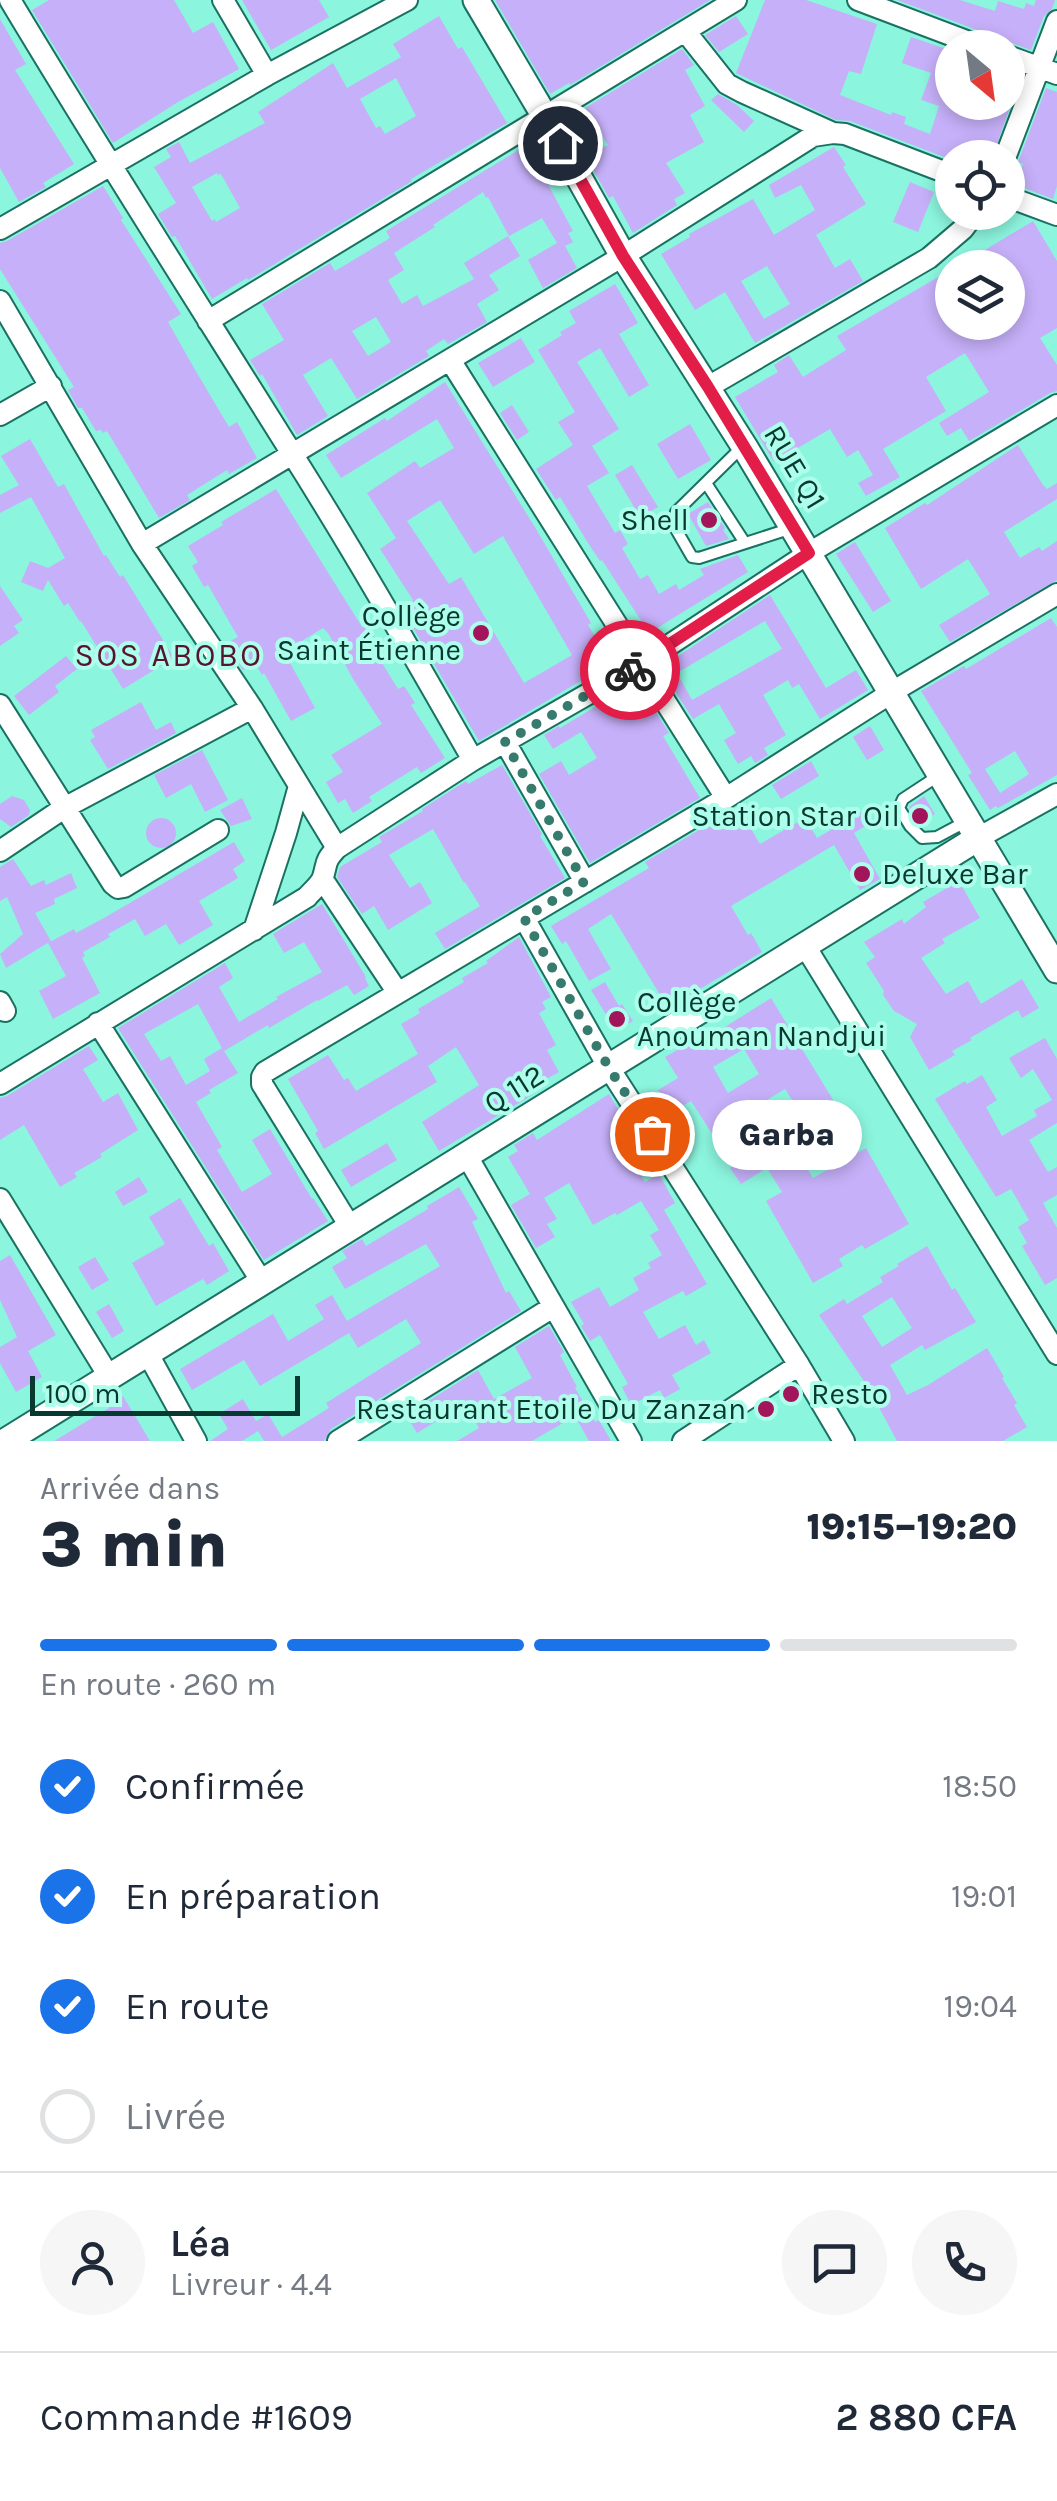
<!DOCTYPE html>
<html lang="fr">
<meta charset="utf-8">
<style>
:root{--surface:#fff;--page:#f6f6f7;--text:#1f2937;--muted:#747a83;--line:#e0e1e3;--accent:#1a73e8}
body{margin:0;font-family:Karla,sans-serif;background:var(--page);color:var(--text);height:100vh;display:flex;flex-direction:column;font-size:38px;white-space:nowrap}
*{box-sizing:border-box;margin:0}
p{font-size:32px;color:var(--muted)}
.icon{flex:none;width:55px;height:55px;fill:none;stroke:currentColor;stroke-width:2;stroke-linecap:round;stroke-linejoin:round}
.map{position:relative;height:1441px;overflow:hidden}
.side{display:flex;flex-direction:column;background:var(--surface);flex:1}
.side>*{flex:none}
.needle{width:65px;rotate:151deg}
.fabs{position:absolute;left:935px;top:30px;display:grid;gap:20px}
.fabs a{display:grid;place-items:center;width:90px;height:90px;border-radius:50%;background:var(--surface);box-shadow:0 5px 15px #0003;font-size:50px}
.scale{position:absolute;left:30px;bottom:25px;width:270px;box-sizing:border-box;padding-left:10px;border:5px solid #083930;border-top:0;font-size:28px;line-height:35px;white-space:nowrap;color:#083930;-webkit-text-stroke:8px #adfeeb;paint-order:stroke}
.pin{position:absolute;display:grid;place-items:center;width:85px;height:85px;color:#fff;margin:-42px;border:5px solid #fff;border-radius:50%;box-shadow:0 2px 10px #0007}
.courier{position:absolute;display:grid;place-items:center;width:100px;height:100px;margin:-50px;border:8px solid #e11d48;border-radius:50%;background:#fff;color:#222;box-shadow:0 2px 12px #0007}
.bubble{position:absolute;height:70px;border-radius:35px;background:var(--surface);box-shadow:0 5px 15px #0003;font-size:32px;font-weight:800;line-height:70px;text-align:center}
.overview em{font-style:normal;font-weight:800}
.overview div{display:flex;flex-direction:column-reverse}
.overview{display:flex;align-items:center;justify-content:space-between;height:170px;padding:0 40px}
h1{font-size:65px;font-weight:800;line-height:75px}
.bar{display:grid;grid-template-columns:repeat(4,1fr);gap:15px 10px;align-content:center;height:120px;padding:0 40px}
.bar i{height:12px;border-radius:8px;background:var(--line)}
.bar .current{background:var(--accent)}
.bar p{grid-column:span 4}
.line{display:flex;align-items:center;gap:25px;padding:0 40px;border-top:2px solid var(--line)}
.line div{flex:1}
.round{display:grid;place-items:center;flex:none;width:105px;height:105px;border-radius:52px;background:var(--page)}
ol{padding:0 40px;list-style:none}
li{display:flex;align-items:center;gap:30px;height:110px}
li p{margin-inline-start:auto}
li .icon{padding:10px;border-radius:50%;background:var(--accent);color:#fff;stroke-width:4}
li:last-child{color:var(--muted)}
li i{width:55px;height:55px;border:5px solid var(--line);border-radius:50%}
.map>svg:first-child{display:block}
</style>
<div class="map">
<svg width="1057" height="1441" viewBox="0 0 1057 1441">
<rect width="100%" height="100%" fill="#8cf5de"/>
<!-- building -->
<path fill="#c6b0f9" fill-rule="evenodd" d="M49,0h125l19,33 20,-11 26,47 -61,33 -65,41 -81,-133z
M242,0h77l10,17 -58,33z
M495,0h215l-140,85 -1,-2 -19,11z
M765,0h41l71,24 -16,50 -12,-3 -9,24 51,20 1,-3 14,5 -2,7 26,10 9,-28 -18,-6 10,-27 -29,-10 9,-26 41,14v51h56v-27l12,4 -28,79h-40v2l-102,-39 -14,-1 -100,-47z
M897,0h63l35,11 3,-10 26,8 2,-6 8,3 2,-6h19l-3,9 -8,7 -13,34z
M439,16l19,33 4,-2 45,76 -96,56 1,2 -164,99 -1,-2 -35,21 -37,-63 -3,1 -14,-23 18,-11 -22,-36 17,-10 -5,-8 13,-7 11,21 75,-40 -7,-11 75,-49 14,25 54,-31 -8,-13zM396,78l20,38 -31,18 -5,-8 -4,2 -16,-29zM217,173l1,2 3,-1 19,34 -24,14 -1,-3 -3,2 -20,-34z
M736,16l12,18 -29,18 -14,-17z
M0,19l26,45 -11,6 59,94 -31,19 3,4 -27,15 -19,-34z
M682,49l12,16 -9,5 20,36 -15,9 14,27 -38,21 19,30 -11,6 3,6 -44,28 -20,-37 -4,2 -23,-41 22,-12 -23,-37z
M1046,88l11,4v94l-4,13 -37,-14 7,-21 -5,-2z
M718,94l19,11 17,16 -10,11 -33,-32z
M527,145l46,86 -5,2 5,9 -8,4 12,22 -34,20 -15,-28 29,-17 -15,-25 -33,18 -21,-39 -2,1 -3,-6 -50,33 2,2 -41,26 10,17 -16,10 14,24 15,-9 6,11 51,-27 -10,-16 44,-27 12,20 -31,19 10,15 -22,14 10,18 -39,22 -4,-5 -18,12 3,5 -72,43 -26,-41 -28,17 25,41 -31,19 -35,-61 -2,2 -10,-16 34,-20 -22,-36 68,-41 5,8 55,-33 -4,-7zM376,317l15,25 -23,14 -16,-25z
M834,147l12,18 -3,2 23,37 -50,31 19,33 15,-9 13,22 -108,62 -30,-51 -30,18 -34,-56 29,-17 -1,-3 64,-35 21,36 41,-25 -14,-25 -26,13 -6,-13zM767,266l23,38 -26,15 -23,-38z
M910,182l24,10 -16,40 -25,-10z
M103,186l20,32 -2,2 60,94 -13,8 26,46 35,59 8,-5 20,36 -28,16 -2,-4 -40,25 3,5 -31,18 -52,-87 -4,2 -2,-3 -5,1 -14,-23h-4l-10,-18 6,-3 -74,-118v-26l7,-2z
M1033,221l24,40v67l-17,10 17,27v26l-7,2 -81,48 -8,-13 -14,8 -8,-13 50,-31 -24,-39 -39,24 20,34 -63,38 17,28 -34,19 -8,-13 15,-8 -15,-25 -11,7 -17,-28 -56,33 -39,-65 43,-25 -4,-7 15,-10 14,22 43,-27 -9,-14 115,-67v53h56v-54h-53z
M615,284l23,39 -19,11 30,51 -20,12 -29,-49 -23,14 42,67 -27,17 17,27 -22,13 28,47 5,-3 8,14 -6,4 18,31 8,-4 11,19 17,-10 3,6 25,-15 -4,-6 38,-14 10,17 -99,61 -47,-73 -2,1 -12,-18 -28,-46 -4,3 -20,-31 37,-24 -15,-23 17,-10 -37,-62 24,-15 -2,-3 16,-9 -7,-12z
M521,338l14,24 -42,25 -15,-24z
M445,382l91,147 55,94 -3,2 23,38 -132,78 -78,-134 12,-7 -33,-51 16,-11 -29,-45 48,-32 5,7 34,-20 -17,-29 -96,59 -15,-23 59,-37 2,3zM440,500l34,54 29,-18 69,119 -48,28 -63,-106 -12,7 -42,-63z
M512,405l17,27 -12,8 -17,-27z
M690,424l21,36 -33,19 -21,-35z
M30,439l28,48 6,-3 40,72 2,-1 14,22 3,-2 51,83 -51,31 -42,-68 -1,1 -12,-19 -4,3 -16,-26 -5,11 -22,-9 9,-21 18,7 17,-10 -34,-61 -31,16v-18l19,-10 -18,-29z
M1018,445l25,40 4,4 10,-6v16l-53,33 16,26 19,-11 3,4 15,-10v39l-107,62 -11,-17 51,-31 -22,-35 -47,30 -36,-61 40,-25 2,2z
M632,465l26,42 -18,10 -25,-42z
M276,489l86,138 5,-3 20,36 -5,3 16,26 6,-3 11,17 -4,2 34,53 -24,15 -4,-6 -48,30 3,4 -19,12 -8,-14 -7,4 -12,-21 17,-10 -12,-17 51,-31 -29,-45 -25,-46 -5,-5 -39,24 31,56 -24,13 -27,-48 -2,2 -7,-12 -12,7 -18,-26 13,-7 -30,-52 -4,2 -12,-21 6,-4 -10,-16 35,-21 -2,-3z
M708,502l17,26 -2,2 6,9 -23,7 -18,-32z
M855,542l36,59 -18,11 -37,-58z
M0,586l23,34 -9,6 5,7 -19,13z
M770,595l56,93 30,-18 12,20 -48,29 -21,-35 -7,4 -4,-8 -25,15 23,40 -22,13 4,7 -13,8 -4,-7 -13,8 -14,-24 12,-7 -17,-29 -26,15 -33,-51zM765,621l17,28 -90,51 -15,-27z
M1051,618l6,9v148l-59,33 -2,-2 -6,4 -22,-35 4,-2 -51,-82 43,-25 2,3zM1015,751l14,23 -29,19 -15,-24z
M66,656l11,13 -22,17 4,6 -30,23 -15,-19z
M637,682l32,51 -6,3 37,62 -110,65 -51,-89 22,-13 8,14 28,-17 -16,-26 -28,17 -9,-14 15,-9 1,2z
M141,702l15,28 15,-8 5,11 -68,36 -18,-29 5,-3 -4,-7z
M870,726l14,24 -17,10 -14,-23z
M202,750l26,50 -23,12 -14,-28 -25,14 -12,-23z
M811,761l8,15 -38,23 -9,-14z
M502,765l40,69 -2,2 25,42 -120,71 -10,-16 45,-27 -15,-24 -1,1 -31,-54 -44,26 21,33 10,-6 12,21 -44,27 -14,-24 -12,8 -25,-37 3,-10 42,-25 -3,-5 44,-26 -1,-2 44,-28 2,3z
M12,796l12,4 6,10 -1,5 -18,12 -11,-8v-15z
M924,796l11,18 -16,9 -10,-16z
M242,798l10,21 -21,7 -11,-16z
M738,807l22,37 45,-26 12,20 46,-27 7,12 -16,10 26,46 -20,11 -26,-45 -103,61 17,29 3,-2 11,19 -94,56 -57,-94 -23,15 23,40 -22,12 -23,-40 -4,3 -11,-18 98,-58 -4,-6z
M146 833a15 15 0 1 1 30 0a15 15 0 1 1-30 0Z
M234,842l11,19 -12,8 5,9 -39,23 14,24 -34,20 -13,-21 -21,12 -10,-17 -27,15 2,3 -27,15 2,4 -3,2 18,35 -47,26 -14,-28 27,-15 -18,-33 26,-14 2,4 28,-15z
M13,859l18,27 13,-6 2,5 25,-12 6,15 -23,11 1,5 -20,9 16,28 -45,27 -6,-14 23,-20 -16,-37 -7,4v-34z
M959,881l21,37 -38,21 3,4 -24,15 25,36 22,-13 13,23 41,-25 17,29 -17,10 -4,-8 -48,28 2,2 -20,11 3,4 -26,15 -19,-33 7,-13 -23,-13 -11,-16 1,-4 -18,-28 9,-6 -11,-15 38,-23 2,5 22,-17 -3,-5z
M322,904l44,73 -1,1 4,8 -15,9 -7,-10 -29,16 -1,-1 -48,28 -1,-3 -44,26 14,22 -29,17 2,3 -15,9 26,45 -5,3 25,42 30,-18 -20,-34 18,-11 42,70 1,-1 15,23 -64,39 -146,-232 107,-65 8,15 -14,9 20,35 39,-23 -2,-2 46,-25 -18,-30 -20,11 -11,-19zM198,1004l24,44 -18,11 6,12 -24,14 -16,-29 -9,5 -17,-27z
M519,937l32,60 -9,5 4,7 -7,4 17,32 -9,5 12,22 -31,17 4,6 -93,56 -17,-29 57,-37 -23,-38 -28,19 9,16 -113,67 -9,-16 3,-2 -30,-52 40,-24 16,25 4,-2 8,13 62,-37 -17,-30 19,-11 -2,-4 46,-27 -2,-4 26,-15 -2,-2z
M605,982l14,24 3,-2 11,17 -17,10 -25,-41z
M771,998l70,115 -7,4 7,12 -42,26 14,23 53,-30 43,76 -44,25 -3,-4 -23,14 4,7 -30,17 -47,-82 16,-9 -15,-24 -26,16 -11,-16 3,-2 -42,-65 -20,12 -13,-23 20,-12 -13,-21 31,-18 2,5zM744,1049l15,25 -31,19 -15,-26zM785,1089l20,31 -29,18 -2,-3 -14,9 -18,-29z
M1045,1038l12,21v64l-28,17 19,32 9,-5v28l-14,8 14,25v50l-12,7 -23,-39 5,-3 -9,-16 11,-7 -18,-31 -15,8 -61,-98 30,-18 2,3 15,-9 15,25 -11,7 16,29 35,-20 -3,-6 18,-10 -19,-31 -12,9 -12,-20z
M89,1046l9,14 -15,9 20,33 15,-9 20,37 -38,24 2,3 -28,16 3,4 -17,10 -36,-62 -24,15v-42l7,-2z
M609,1094l13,22 -12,7 35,59 14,-8 16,29 -11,7 43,74 -21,12 -3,-5 -40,21 16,27 26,-14 11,20 8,-5 7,13 -39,22 8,14 -16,9 -4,-8 -29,15 -9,-18 6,-3 -28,-49 -10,6 -9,-15 3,-2 -13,-22 28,-15 11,20 29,-17 -6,-12 18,-10 -3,-5 14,-8 -12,-20 9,-5 -18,-29 -24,14 -2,-2 -22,12 -24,-42 -25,15 13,21 -10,5 8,13 -19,11 -25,-43 19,-11 -22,-37 10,-6 -4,-6 19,-12 4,7z
M387,1143l10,17 -46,27 -10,-17z
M139,1177l9,15 -25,14 -8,-14z
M459,1187l19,32 -6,3 34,71 3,-2 12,20 -190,118 -7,12h-60l-6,-10 -16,10h-32l18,-12 -9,-15 24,-15 13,22 12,-7 14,23 47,-29 -3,-5 95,-60 -15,-24 -48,29 -9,-15 -89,53 -16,-26 -52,30 -12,-21 93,-55 15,27 36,-22 -9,-14 17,-10 15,26 93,-55 -14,-22 -81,45 -13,-22 15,-9 -5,-7 20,-12 4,7 62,-37 -1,-3z
M180,1198l29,48 4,-3 16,28 -22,14 -4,-6 -47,27 -24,-43 33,-19 -16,-27z
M927,1246l25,44 3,-2 21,34 -51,28 -3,-5 -32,20 17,30 21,-10 59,-37 17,29 -2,1 15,25 -3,2 13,22 -24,14h-106l-29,-54 -49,-72 25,-16 3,5 36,-22 -3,-5 19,-11 -2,-2zM892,1297l20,31 -30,19 -20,-31z
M10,1255l46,80 -28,16 14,26 -26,15 -16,-29v-16l17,-10 -17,-37v-39z
M95,1257l14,23 -17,10 -14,-23z
M109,1304l15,27 -12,7 -16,-26z
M549,1326l15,26 -4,3 17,32 -2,1 20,34 4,-2 12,21h-22l-14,-25 -43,25h-75l22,-13 -14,-24 -48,29 -11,-18 72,-45 16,29 38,-21 -17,-31z
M123,1396l27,45h-96l55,-33 -2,-3z"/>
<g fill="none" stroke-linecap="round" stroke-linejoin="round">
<defs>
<path id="service" d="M741,448l-65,64 -3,12 19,33 7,1 93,-30
M706,483l39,60
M938,776l-35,23 -4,9 11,18 12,12 15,-1 30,-16"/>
<path id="minor" d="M10,0c91,152 187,302 281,452 64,101 123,205 182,308
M223,0l44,75
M858,0l127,48
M685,31l42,53 15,8 91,41 12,1 107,41
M1008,56l49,18
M1005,158l52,-137
M1008,197l49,18
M0,229l267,-154 140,-75
M0,301l142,243 110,164 85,140
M208,321l528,-321
M450,360l276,438
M708,387l221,-129 34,-29 13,-17
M0,415l51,-29
M142,544l481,-288 190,-120 20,-3
M0,705l113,179 5,4 6,-1 94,-57
M505,742l80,140
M978,838l79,-44
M0,851l64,-43 188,-100
M323,880l75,113
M524,918l85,150 190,297 45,76
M254,930l32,-97 13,-47
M805,946l252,408
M0,1002l5,9
M98,1023l164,259
M0,1084l307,-187c5,-6 14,-13 16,-20 5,-16 1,-15 14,-29l136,-88 169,-97 167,-110 248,-148
M467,1156l164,285
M0,1199l110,179
M351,1228l-89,-144v-7l3,-5 461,-274 176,-112 155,-92
M148,1354l48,87
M338,1441l215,-134
M683,1441l116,-76"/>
<path id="tertiary" d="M476,0l68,115 79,141 121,190 313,524
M6,1441l972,-603"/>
</defs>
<!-- service casing -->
<use href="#service" stroke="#197161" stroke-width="14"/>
<!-- minor casing -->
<use href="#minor" stroke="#197161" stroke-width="24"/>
<!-- tertiary casing -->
<use href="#tertiary" stroke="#197161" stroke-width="29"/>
<!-- service -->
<use href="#service" stroke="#fff" stroke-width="10"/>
<!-- minor -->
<use href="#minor" stroke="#fff" stroke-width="20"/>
<!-- tertiary -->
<use href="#tertiary" stroke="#fff" stroke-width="25"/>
</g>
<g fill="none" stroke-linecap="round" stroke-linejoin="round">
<!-- done -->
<path stroke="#367b6d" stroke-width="10" stroke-dasharray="0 18" d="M630,670l-125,72 79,140 -60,36 85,150 43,66"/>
<!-- route -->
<path stroke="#e11d48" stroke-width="12" d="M560,143l63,113 85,131 101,166 -179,117"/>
</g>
<!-- markers -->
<g fill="#a3155b" stroke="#adfeeb" stroke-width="4">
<circle cx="709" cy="520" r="10"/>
<circle cx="481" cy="633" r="10"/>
<circle cx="920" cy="816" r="10"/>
<circle cx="862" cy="874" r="10"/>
<circle cx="617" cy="1019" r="10"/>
<circle cx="791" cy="1394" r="10"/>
<circle cx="766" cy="1409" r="10"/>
</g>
<g text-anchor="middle" stroke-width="8" stroke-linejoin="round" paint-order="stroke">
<!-- street labels -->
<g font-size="30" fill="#083930" stroke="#adfeeb">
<text transform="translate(795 467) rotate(59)" y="10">RUE Q1</text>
<text transform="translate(514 1089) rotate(-32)" y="10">Q 112</text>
</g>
<!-- poi labels -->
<g font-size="30" fill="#083930" stroke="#adfeeb" text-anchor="end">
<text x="689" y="530">Shell</text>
<text x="461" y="626">Collège<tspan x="461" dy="34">Saint Étienne</tspan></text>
<text x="900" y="826">Station Star Oil</text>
<text x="882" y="884" text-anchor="start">Deluxe Bar</text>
<text x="637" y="1012" text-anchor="start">Collège<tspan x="637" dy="34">Anouman Nandjui</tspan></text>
<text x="811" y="1404" text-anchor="start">Resto</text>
<text x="746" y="1419">Restaurant Etoile Du Zanzan</text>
</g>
<!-- neighbourhood labels -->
<g font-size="32" letter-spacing="2.5" fill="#561431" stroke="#adfeeb">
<text x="169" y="666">SOS ABOBO</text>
</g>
</g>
</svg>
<div class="fabs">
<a><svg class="needle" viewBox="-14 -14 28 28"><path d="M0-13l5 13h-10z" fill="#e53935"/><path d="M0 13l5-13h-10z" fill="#747a83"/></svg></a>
<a><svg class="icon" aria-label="locate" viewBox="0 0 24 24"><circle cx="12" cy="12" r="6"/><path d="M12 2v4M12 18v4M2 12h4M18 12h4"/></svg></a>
<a><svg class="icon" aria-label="layers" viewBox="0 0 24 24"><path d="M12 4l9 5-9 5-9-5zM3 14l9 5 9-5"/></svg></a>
</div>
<div class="scale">100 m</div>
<div class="pin" style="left:652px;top:1134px;background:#ea580c"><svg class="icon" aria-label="bag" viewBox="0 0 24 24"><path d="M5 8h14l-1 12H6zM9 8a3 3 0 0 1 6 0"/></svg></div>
<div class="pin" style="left:560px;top:143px;background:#1f2937"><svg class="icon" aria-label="home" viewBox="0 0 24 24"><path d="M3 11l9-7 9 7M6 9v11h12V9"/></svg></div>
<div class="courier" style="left:630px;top:670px"><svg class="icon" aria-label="bike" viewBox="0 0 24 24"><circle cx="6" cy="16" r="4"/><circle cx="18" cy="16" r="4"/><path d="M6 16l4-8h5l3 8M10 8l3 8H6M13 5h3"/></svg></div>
<div class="bubble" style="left:712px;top:1100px;width:150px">Garba</div>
</div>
<section class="side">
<div class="overview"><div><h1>3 min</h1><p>Arrivée dans</p></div><em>19:15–19:20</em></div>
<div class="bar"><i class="current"></i><i class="current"></i><i class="current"></i><i></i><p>En route · 260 m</p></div>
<ol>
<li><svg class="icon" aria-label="check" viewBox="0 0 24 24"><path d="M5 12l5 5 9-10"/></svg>Confirmée<p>18:50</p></li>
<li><svg class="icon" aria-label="check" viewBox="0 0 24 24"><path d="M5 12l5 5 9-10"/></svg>En préparation<p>19:01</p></li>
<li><svg class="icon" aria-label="check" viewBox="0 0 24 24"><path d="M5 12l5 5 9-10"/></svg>En route<p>19:04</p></li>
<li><i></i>Livrée</li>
</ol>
<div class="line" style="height:180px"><a class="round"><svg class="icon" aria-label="person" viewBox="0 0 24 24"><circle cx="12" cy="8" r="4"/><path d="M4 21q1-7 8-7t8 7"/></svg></a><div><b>Léa</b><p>Livreur · 4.4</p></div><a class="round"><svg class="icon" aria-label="chat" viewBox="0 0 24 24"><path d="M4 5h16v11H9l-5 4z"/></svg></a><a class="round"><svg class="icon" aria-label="phone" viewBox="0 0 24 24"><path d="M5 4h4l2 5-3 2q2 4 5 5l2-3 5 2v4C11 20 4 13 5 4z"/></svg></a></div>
<div class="line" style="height:130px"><div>Commande #1609</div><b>2 880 CFA</b></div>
</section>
